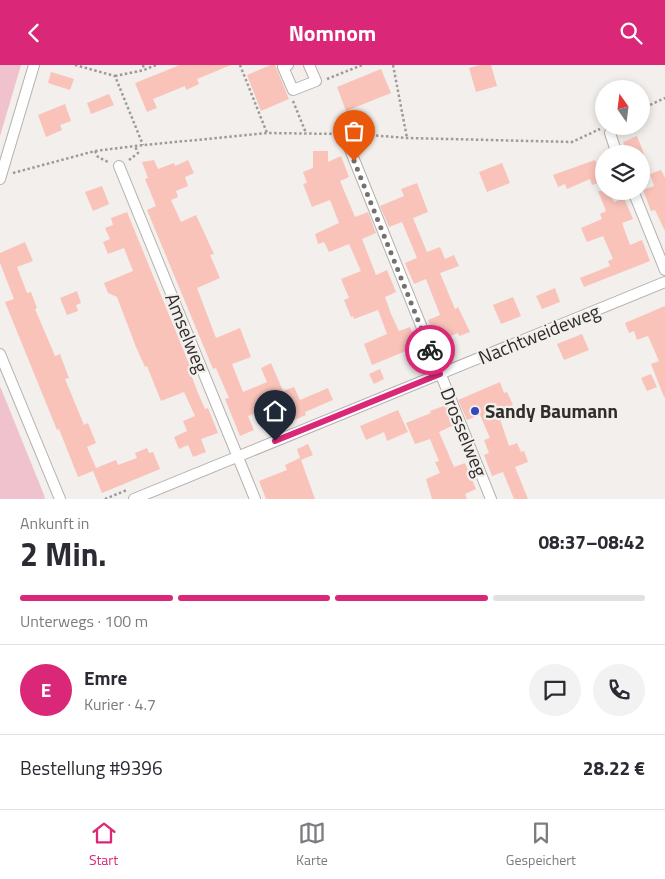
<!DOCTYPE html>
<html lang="de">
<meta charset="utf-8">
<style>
:root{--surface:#fff;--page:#f2f2f3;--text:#2b2b33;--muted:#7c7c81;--line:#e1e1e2;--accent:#db2777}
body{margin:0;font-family:"Titillium Web",sans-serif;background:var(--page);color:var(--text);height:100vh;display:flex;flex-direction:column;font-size:19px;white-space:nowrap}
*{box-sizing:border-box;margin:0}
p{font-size:16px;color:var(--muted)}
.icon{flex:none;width:28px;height:28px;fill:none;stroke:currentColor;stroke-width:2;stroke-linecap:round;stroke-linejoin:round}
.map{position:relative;height:434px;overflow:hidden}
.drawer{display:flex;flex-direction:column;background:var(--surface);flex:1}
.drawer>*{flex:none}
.needle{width:32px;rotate:346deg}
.buttons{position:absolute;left:595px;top:15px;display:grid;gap:10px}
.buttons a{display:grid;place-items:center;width:55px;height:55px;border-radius:50%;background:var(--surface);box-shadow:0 2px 8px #0003;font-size:25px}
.pin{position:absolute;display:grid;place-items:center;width:42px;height:42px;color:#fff;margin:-51px -21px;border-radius:50% 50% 50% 0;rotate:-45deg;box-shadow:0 0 5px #0007}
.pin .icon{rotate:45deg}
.courier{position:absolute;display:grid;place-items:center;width:50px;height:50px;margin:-25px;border:4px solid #db2777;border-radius:50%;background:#fff;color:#222;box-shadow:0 1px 6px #0007}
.headline em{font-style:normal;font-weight:700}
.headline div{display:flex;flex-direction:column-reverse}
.headline{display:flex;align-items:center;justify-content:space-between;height:85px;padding:0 20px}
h1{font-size:32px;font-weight:700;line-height:38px}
.bar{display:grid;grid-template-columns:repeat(4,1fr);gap:8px 5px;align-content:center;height:60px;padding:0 20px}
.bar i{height:6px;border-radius:4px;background:var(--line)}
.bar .on{background:var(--accent)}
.bar p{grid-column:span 4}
.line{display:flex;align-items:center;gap:12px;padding:0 20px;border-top:1px solid var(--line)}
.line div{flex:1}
.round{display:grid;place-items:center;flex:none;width:52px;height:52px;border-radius:26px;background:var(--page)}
header{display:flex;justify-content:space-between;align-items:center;height:65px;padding:0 20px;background:var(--accent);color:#fff;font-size:22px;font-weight:700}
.tab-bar{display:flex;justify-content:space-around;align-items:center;height:70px;border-top:1px solid var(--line);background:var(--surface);font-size:14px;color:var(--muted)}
.tab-bar a{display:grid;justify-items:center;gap:2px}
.tab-bar .on{color:var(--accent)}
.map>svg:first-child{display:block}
</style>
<header><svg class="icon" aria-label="back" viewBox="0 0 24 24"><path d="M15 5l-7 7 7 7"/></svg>Nomnom<svg class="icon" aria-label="search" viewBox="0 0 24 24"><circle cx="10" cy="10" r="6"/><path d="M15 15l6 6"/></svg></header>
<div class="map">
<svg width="665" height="434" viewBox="0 0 665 434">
<rect width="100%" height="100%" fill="#f2efec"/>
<!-- green -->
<path fill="#efc2ce" d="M0,0h21l-21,71z
M0,321l44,109 1,4h-45z"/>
<!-- building -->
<path fill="#f9c3b9" d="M180,0h51l-34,14 2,5 -13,6 -1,-4 -32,13 4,9 -10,4 -12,-29z
M271,0h4l14,34 -28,12 -14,-36z
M480,0h11l6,21 -21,6 -7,-24z
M381,4l10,24 -45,18 -9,-24z
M51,7l23,7 -4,11 -22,-7z
M109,29l5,11 -23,9 -4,-11z
M65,39l6,17 -11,4 2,5 -16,7 -8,-22z
M637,71l7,18h-16l-5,-12z
M313,86h15v11l13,-6 8,21 -9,4 15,36 13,-5 8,21 -14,6 14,36 11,-5 9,22 -11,5 6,17 8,17 11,-4 8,21 -11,5 -1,-2 -34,14 -8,-21 23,-10 -9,-24 -24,9 -1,-3 -2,1 -7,-17 5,-2 -8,-19 20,-8 -12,-27 -20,8 -5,-10 -6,2 -3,-10 24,-11 -9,-23 -18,7 -9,-23 4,-1 -4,-11 10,-4z
M154,95l4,9 16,-6 1,3 13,-6 6,13 -9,4 3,9 -12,5 2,6 -7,3 10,22 15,-7 18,39 -4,1 10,23 -23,10 19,50 24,-10 11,29 -19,7 11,28 24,-10 -6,-14 10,-5 12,28 11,-4 6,13 28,-12 5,12 -28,12 1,3 -22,9 -8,-19 -28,11 6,14 -14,6 -15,-37 4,-1 -13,-30 -3,1 -66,-159 9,-4 -11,-27 3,-1 -6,-16z
M595,95l9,21 -12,4 -2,-6 -23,10 -2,-5 -7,3 -5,-12z
M502,98l8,20 -23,9 -8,-20z
M661,105l4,8v53l-10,-21 -4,1 -8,-21 11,-4 -4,-12z
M417,118l11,29 -15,6 14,34 13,-5 5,12 9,-4 5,11 -19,7 15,36 3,-2 12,25 -11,4 -1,-3 -21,8 -9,-21 12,-5 -14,-36 -12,5 -9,-21 12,-5 -15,-36 -13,5 -9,-21 24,-10 -3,-7z
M102,121l7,18 -16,7 -8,-19z
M598,126h11l5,11 10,-4 9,21 -11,4 8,22 12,-5 8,21 -66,26 -4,-9 30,-12 -2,-5 5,-2 -10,-23 -16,6 -6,-14 21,-9 -2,-5 6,-3z
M127,147l67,164 -2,1 6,16 7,16 3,-1 10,25 -17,6 5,13 -13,5 -5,-12 -9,4 -5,-12 13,-6 -4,-10 12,-5 -11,-24 -23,9 -14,-35 -2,1 -9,-20 -19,-50 -9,-4 -4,-10 29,-12 -9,-23 -16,6 -5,-12 7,-3 -5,-11 8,-3 -2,-7z
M25,177l8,19 -16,6 10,26 4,-1 6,16 -2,1 20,47 5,-2 9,24 -4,1 19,46 4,-2 8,20 -9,4 9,21 20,-8 2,5 19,-7 -2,-5 12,-5 2,5 4,-1 7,17 -58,24 -9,-22 -15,6 -19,-48 -2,1 -52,-128 9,-3 -14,-36v-10z
M555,223l5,14 -18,7 -6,-13z
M77,226l4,12 -5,2 2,6 -11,4 -7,-17z
M513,232l8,19 -20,8 -8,-19z
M665,241v91h-1l-13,-33 8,-3 -11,-25 -11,4 -3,-9 -5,2 -4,-10z
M582,269l7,16 -25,10 -7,-16z
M380,304l4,10 -10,5 -5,-10z
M651,309l6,13 -10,4 -6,-13z
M500,317l4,11 3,-1 6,13 -9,4 1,3 -7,1 11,33 8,-3 4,9 3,-1 4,11 -13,5 13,32h-14l-11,-27 -11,4 -8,-21 5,-2 -5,-13 6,-2 -10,-23 -13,5 -9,-20z
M446,340l8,20 -15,7 15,35 11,-4 11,26 -11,5 2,5h-35l-6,-20 14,-6 -5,-11 4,-1 -9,-22 -15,5 -9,-21 25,-10 -1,-2z
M398,345l10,22 -21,9 -3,-9 -18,8 -6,-14z
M308,379l5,11 -12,5 14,39h-49l-7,-18 28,-11 -2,-5 15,-7 -3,-9z"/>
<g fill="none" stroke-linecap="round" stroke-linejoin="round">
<defs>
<path id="street" d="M288,0l-5,2 10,23 23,-9 -7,-16
M610,68l7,21
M347,77l144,357
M119,101l136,333
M0,114l34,-114
M633,126l32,79
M0,289l60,145
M134,434l531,-217"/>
</defs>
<!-- street casing -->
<use href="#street" stroke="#b4b1af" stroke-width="12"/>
<!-- path -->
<path stroke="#9d9b99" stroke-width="2.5" stroke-dasharray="2.5 2.5" stroke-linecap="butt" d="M75,0l40,11 28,69
M143,0l1,5
M240,0l27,68
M393,0l14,73
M115,11l29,-6 12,-5
M327,14l35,-14
M293,36l13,32
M641,44l24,-11
M356,69l51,4 165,4 28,-13
M95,86l3,6 10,5
M129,95l9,-7 -3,-7
M13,108l82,-22 40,-5 132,-13 74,1
M105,434l22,-9"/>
<!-- street -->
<use href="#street" stroke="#fff" stroke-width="10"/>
</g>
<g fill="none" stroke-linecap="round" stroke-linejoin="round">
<!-- done -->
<path stroke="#737270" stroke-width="5" stroke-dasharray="0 9" d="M354,96l76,189"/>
<!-- route -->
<path stroke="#db2777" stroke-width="6" d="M275,376l165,-67 -10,-24"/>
</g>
<!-- markers -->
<circle fill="#3547b9" stroke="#f2efec" stroke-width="2" cx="475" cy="346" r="5"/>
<g text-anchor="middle" stroke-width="4.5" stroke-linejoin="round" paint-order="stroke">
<!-- street labels -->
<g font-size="19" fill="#2f2e2d" stroke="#f2efec">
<text transform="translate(187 268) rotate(68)" y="7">Amselweg</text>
<text transform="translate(539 269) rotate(-22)" y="7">Nachtweideweg</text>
<text transform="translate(464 367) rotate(68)" y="7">Drosselweg</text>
</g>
<!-- poi labels -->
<g font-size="19" font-weight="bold" fill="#2f2e2d" stroke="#f2efec" text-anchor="start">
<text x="485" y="353">Sandy Baumann</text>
</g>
</g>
</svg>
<div class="buttons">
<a><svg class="needle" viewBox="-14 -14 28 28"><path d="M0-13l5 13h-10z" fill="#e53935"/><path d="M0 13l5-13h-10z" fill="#7c7c81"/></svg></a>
<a><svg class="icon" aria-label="layers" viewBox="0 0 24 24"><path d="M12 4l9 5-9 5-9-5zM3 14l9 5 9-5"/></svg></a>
</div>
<div class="pin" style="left:354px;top:96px;background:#ea580c"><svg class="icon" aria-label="bag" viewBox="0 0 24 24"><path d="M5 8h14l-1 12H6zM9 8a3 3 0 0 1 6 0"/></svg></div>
<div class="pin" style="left:275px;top:376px;background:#1f2937"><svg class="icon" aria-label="home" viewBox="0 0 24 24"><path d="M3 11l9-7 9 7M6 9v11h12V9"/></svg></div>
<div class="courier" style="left:430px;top:285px"><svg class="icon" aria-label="bike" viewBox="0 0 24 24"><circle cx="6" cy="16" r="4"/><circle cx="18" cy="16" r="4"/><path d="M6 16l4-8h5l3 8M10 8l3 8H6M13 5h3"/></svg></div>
</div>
<section class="drawer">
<div class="headline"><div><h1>2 Min.</h1><p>Ankunft in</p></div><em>08:37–08:42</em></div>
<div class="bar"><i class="on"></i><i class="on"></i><i class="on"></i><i></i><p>Unterwegs · 100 m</p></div>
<div class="line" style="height:90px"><b class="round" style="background:var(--accent);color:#fff">E</b><div><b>Emre</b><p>Kurier · 4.7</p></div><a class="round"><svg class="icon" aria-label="chat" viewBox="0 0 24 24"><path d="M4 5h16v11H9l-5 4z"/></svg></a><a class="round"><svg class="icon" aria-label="phone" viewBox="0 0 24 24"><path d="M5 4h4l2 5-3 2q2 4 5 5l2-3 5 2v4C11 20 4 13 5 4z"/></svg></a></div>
<div class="line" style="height:65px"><div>Bestellung #9396</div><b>28.22 €</b></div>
</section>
<nav class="tab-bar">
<a class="on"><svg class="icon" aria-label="home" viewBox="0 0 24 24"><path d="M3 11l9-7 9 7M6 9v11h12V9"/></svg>Start</a>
<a><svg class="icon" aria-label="map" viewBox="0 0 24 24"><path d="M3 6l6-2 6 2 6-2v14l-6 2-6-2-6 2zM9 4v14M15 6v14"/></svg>Karte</a>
<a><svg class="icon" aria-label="saved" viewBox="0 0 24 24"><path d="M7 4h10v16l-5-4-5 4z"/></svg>Gespeichert</a>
</nav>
